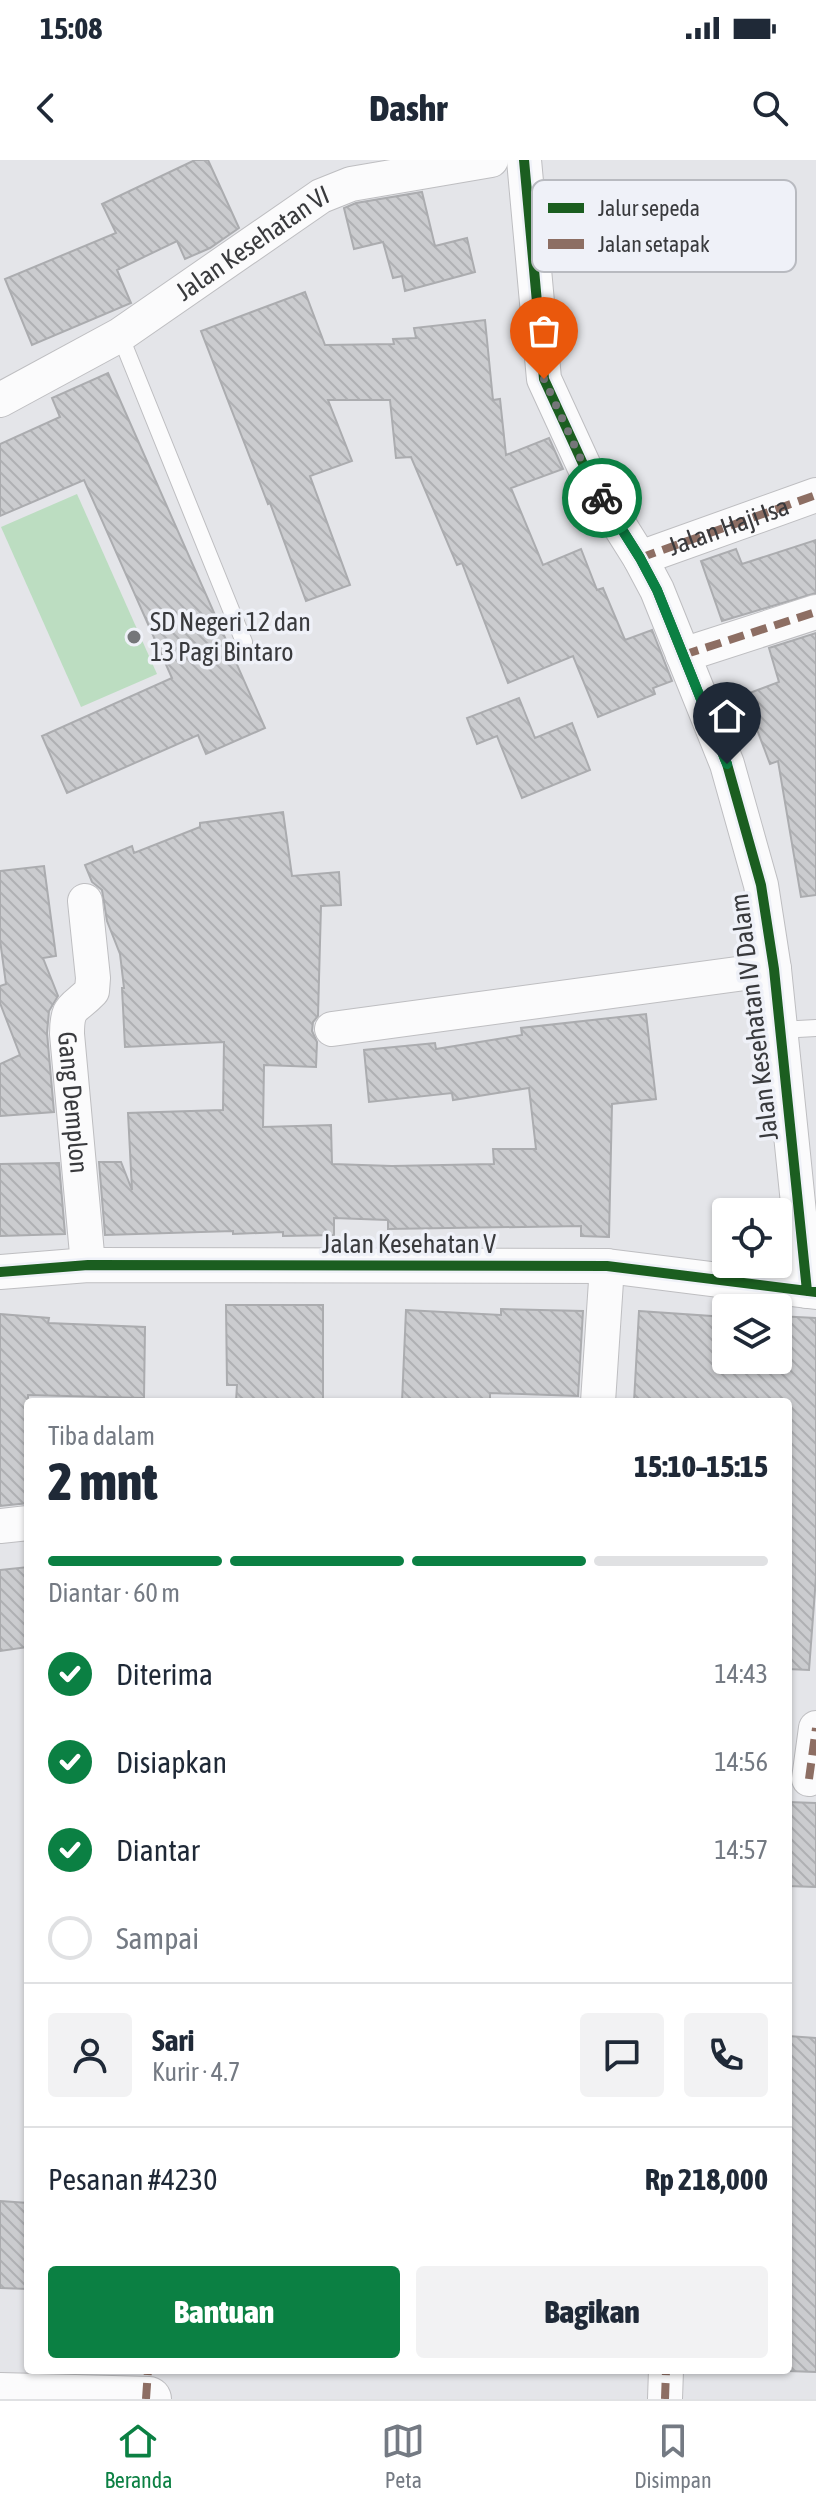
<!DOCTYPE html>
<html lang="id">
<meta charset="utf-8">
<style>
:root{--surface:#fff;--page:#f2f2f3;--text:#1f2937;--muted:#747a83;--line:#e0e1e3;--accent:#0b8043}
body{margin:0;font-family:"Asap Condensed",sans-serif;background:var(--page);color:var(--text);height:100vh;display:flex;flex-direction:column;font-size:30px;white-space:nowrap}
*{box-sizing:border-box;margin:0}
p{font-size:26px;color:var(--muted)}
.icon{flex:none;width:44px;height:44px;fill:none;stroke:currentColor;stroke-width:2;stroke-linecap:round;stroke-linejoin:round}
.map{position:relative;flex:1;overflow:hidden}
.sheet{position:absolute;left:24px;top:1238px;width:768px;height:976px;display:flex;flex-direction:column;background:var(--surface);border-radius:8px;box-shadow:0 2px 6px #0004}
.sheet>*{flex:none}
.controls{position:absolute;left:712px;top:1038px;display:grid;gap:16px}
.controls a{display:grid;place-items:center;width:80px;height:80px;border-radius:8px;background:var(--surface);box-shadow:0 2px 6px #0004;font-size:40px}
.pin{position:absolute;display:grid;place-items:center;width:68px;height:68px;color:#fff;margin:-82px -34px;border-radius:50% 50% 50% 0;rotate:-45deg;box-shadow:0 0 8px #0007}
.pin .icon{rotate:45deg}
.courier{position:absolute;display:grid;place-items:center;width:80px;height:80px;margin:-40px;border:6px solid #0b8043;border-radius:50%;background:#fff;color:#222;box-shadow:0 2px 10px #0007}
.summary em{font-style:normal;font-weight:800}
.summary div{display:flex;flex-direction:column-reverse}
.summary{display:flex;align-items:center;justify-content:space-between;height:136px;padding:0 24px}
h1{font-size:52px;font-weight:800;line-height:60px}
.bar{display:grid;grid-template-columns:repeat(4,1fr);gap:12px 8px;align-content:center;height:96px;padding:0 24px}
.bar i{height:10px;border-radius:6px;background:var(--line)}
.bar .current{background:var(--accent)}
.bar p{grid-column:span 4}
.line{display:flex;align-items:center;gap:20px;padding:0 24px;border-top:2px solid var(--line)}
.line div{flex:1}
.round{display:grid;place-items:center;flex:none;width:84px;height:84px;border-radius:8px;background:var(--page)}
ol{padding:0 24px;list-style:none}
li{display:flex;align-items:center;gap:24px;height:88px}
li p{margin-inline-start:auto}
li .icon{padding:8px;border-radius:50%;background:var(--accent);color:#fff;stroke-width:4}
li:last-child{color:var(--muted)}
li i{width:44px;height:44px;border:4px solid var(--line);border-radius:50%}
.primary-button{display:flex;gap:16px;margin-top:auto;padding:16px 24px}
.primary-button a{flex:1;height:92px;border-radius:8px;background:var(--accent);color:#fff;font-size:32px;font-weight:800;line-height:92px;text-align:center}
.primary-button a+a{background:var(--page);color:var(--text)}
.status{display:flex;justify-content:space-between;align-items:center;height:56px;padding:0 40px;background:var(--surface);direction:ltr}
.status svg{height:22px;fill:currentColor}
header{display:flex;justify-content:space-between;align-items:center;height:104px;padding:0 24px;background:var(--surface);font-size:36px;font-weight:800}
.dock{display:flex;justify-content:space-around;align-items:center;height:112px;border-top:2px solid var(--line);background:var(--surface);font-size:22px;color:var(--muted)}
.dock a{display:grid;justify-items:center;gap:4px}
.dock .current{color:var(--accent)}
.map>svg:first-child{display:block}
</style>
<div class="status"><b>15:08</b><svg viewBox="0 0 49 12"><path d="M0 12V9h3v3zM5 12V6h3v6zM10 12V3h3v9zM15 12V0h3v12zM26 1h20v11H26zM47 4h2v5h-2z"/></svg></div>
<header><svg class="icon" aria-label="back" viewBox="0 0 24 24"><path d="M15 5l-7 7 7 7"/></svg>Dashr<svg class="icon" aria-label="search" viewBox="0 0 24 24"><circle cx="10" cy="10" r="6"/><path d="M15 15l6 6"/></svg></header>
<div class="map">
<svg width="816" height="2239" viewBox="0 0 816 2239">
<defs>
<pattern id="building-back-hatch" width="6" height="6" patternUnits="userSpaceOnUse" patternTransform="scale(2)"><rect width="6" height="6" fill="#cbcccf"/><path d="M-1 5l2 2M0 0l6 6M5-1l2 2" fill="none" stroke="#afb0b3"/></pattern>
</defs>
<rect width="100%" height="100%" fill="#e4e5e9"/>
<!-- grass -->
<path fill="#bcddc1" d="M77,334l80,180 -76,33 -80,-180z"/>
<!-- building -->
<path fill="url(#building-back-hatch)" stroke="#abacaf" stroke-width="2" d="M195,0h13l31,68 -29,20 -25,11 -8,-18 -60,29 14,33 -99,42 -27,-66 111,-46 -14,-29z
M422,32l13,54 32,-8 8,34 -70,19 -3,-15 -9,2 -10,-36 -29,7 -10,-41 12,-5z
M305,132l20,53 69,-1 -1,-5 23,-1 -2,-10 71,-8 8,80 7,-1 6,56 43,-17 14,31 -52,19 32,77 38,-16 16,41 6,-2 22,52 27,-10 20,51 -19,7 2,6 -57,23 -25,-61 -65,27 -46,-120 -5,2 -46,-108 -15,1 -6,-58h-62l24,61 -42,15 40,109 -44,16 -36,-98 -2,1 -67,-173z
M108,213l157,355 -59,26 -8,-19 -131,58 -25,-57 130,-58 -88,-198 -84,36v-72l60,-27 -8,-19z
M816,380v53l-94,28 -21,-60 35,-12 6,15z
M816,473v262l-15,2 -23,-136 -8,3 -26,-69 35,-13 -10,-34z
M519,538l16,40 37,-15 18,47 -68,28 -25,-62 -20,8 -10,-26z
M283,652l9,64 47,-4 2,33 -20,1 -3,110 -5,6 -1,9 5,11 -1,25 -52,-2 -1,62 68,-2 1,39 60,2 102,-2 -1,-15h43l-7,-61 -76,12 -1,-7 -83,9 -5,-52 71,-7 1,6 86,-14 -1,-7 125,-14 10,85 -44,5 -3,133 -28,-1v-10l-193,3v-9l-54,-2v17l-51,1v-4l-50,2v-3l-128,4 -6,-73h22l11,28 -4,-77 95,-3 1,-68 -99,5 -3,-59h2l-4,-34 -13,-33 -5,-31 -10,-8 -7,-17 47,-19 2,7 66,-26v-4z
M44,706l12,90 -13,2 15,38 -9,15 -2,22 7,79 -54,4v-52l20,-9 -20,-52v-17l6,-2 -6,-44v-69z
M59,1003l6,71 -65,2v-72z
M226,1145h97v97h-87l1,-17h-10z
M501,1149l82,2 -5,85 -88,-3v9h-88l4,-92 95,5z
M639,1151l87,6v43h52v-44l38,2v259l-7,93 -21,-1v-267h-154z
M0,1154l49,4 -1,5 97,4 -1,71 -116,-3v108l-28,3z
M28,1407v80l-28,4v-81z
M788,1642l28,1v84l-28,-1z
M788,1876l28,2v334l-28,-1z
M0,2041l28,2v86l-28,-1z"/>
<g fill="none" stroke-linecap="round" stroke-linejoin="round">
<defs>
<path id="service" d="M120,175l124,307
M780,870l36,-2"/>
<g id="minor">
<path d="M524,0l20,219 45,98 51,81 17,32 70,174 34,121 13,84 33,322"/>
<path id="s1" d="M0,240l120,-65 201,-139 30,-12 140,-24"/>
<path id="s2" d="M640,398l176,-63"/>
<path d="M683,495l133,-43"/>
<path id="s3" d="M85,741l8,77 -1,13c-18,19 -25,13 -25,43l21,231"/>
<path d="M332,869l442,-60"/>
<path d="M0,1112l88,-7 519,1 209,26"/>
<path d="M598,1242l9,-136"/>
<path d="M0,1366l28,-3"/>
<path d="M809,1619l7,-51"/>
<path d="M665,2239l1,-29"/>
</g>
<path id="secondary" d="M0,2235l149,4"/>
</defs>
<!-- service casing -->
<use href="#service" stroke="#bebec1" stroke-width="18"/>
<!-- minor casing -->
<use href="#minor" stroke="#bebec1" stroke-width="36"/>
<!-- secondary casing -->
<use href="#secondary" stroke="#bebec1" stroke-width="46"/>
<!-- service -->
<use href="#service" stroke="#fbfbfc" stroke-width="16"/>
<!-- minor -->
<use href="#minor" stroke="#fbfbfc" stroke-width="34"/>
<!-- secondary -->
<use href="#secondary" stroke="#fbfbfc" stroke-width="44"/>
<!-- quiet -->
<path stroke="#8d6e63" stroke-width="8" stroke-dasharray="16 8" stroke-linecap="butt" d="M640,398l176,-63
M683,495l133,-43
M809,1619l7,-51
M146,2239l2,-29
M665,2239l1,-29"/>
<defs>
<path id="cycleway" d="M524,0l20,219 45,98 51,81 17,32 70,174 34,121 13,84 33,322
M0,1112l88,-7 519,1 209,26"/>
</defs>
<!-- cycleway casing -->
<use href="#cycleway" stroke="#eff1f8" stroke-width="15"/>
<!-- cycleway -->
<use href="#cycleway" stroke="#1b5e20" stroke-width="10"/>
</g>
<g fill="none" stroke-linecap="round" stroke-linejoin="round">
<!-- done -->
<path stroke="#757679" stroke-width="8" stroke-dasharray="0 14.4" d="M544,219l45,98 13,21"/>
<!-- route -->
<path stroke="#0b8043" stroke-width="10" d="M602,338l38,60 17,32 70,174"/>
</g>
<!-- markers -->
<circle fill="#757679" stroke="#eff1f8" stroke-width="3" cx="134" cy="477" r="8"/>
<g text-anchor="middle" stroke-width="7" stroke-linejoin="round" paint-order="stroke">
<!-- street labels -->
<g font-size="26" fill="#393a3d" stroke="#eff1f8">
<text dy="9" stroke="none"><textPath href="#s1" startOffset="298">Jalan Kesehatan VI</textPath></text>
<text dy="9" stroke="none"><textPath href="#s2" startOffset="94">Jalan Haji Isa</textPath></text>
<text transform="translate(754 857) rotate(-97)" y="9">Jalan Kesehatan IV Dalam</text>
<text dy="9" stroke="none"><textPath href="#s3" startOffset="212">Gang Demplon</textPath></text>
<text x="409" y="1093">Jalan Kesehatan V</text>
</g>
<!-- poi labels -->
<g font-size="26" fill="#393a3d" stroke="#eff1f8" text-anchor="start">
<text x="150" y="471">SD Negeri 12 dan<tspan x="150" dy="30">13 Pagi Bintaro</tspan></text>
</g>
</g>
<!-- legend -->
<rect x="532" y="20" width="264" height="92" rx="12" fill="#eff1f8" stroke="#b8bac0" stroke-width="2"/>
<rect x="548" y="43" width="36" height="10" fill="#1b5e20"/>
<rect x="548" y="79" width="36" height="10" fill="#8d6e63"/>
<g font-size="22" fill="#393a3d">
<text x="598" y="56">Jalur sepeda</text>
<text x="598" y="92">Jalan setapak</text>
</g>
</svg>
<div class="controls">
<a><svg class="icon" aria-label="locate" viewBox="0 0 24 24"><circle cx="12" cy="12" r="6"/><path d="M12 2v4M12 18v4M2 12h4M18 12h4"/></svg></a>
<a><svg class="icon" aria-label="layers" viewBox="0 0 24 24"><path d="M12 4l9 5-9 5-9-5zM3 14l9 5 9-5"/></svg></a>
</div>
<div class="pin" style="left:544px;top:219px;background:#ea580c"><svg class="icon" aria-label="bag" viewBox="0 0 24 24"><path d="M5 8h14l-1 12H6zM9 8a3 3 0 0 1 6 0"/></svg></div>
<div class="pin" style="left:727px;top:604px;background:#1f2937"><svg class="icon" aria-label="home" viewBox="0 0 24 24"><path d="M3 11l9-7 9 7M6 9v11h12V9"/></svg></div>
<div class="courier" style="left:602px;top:338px"><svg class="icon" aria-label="bike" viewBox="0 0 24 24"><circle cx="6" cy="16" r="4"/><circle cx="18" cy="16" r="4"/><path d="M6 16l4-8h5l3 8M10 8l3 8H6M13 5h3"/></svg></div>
<section class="sheet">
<div class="summary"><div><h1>2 mnt</h1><p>Tiba dalam</p></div><em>15:10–15:15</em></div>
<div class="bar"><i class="current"></i><i class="current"></i><i class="current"></i><i></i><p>Diantar · 60 m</p></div>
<ol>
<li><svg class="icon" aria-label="check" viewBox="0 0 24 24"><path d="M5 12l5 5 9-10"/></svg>Diterima<p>14:43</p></li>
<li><svg class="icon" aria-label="check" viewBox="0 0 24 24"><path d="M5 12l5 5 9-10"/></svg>Disiapkan<p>14:56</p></li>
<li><svg class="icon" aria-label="check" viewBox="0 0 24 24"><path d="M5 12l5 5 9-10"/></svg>Diantar<p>14:57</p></li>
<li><i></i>Sampai</li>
</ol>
<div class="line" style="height:144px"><a class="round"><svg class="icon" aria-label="person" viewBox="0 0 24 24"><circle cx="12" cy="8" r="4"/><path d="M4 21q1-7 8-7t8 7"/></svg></a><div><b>Sari</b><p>Kurir · 4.7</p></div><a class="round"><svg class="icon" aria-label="chat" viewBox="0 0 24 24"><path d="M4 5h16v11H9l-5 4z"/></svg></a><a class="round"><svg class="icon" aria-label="phone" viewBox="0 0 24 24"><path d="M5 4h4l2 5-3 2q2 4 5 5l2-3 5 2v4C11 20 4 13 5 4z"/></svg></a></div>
<div class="line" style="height:104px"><div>Pesanan #4230</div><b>Rp 218,000</b></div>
<div class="primary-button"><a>Bantuan</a><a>Bagikan</a></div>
</section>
</div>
<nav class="dock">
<a class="current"><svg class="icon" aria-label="home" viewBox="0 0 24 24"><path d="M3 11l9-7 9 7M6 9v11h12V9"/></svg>Beranda</a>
<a><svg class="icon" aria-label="map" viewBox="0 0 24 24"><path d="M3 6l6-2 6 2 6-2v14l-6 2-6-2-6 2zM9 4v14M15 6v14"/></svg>Peta</a>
<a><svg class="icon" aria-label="saved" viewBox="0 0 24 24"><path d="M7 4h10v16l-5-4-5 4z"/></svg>Disimpan</a>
</nav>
